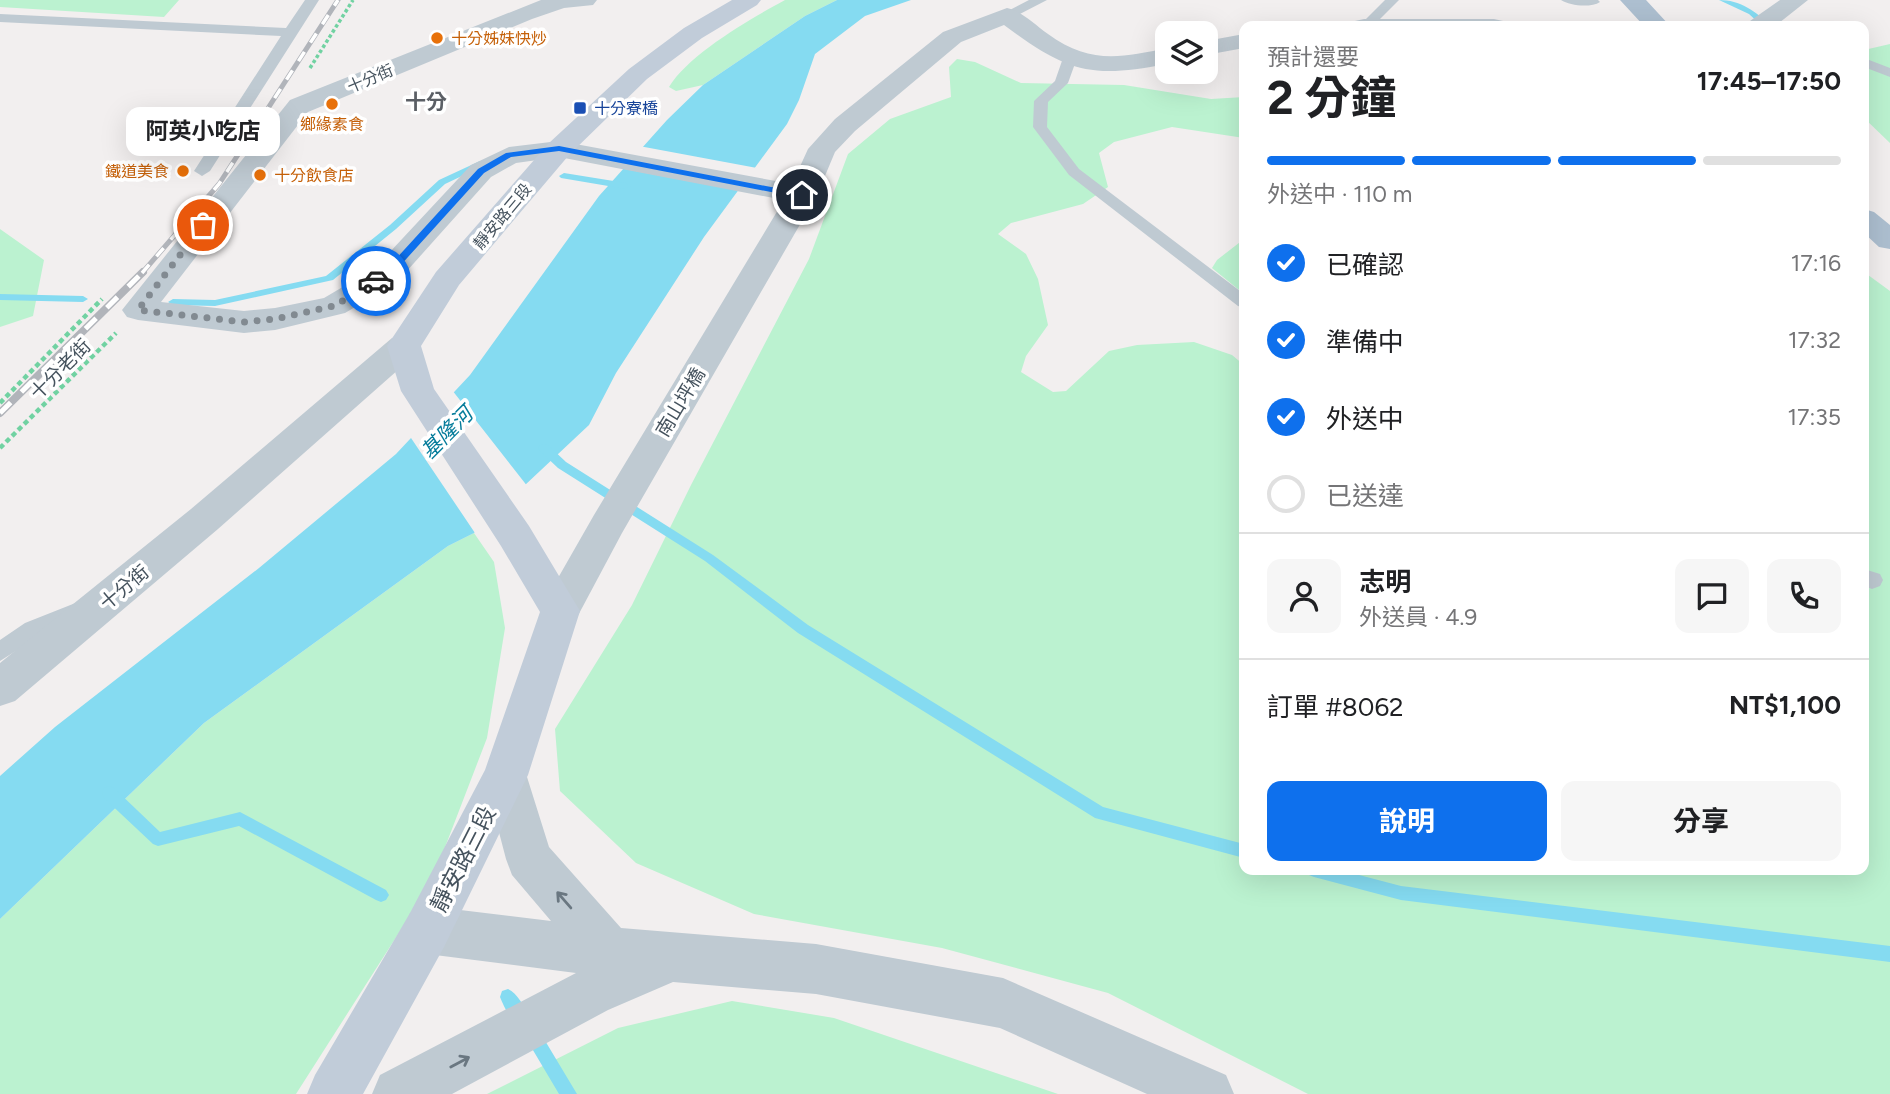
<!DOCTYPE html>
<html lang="zh-TW">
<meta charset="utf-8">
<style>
:root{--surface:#fff;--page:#f6f6f6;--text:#202124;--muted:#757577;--line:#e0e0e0;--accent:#0e70ed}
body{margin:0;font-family:Figtree,"Noto Sans TC",sans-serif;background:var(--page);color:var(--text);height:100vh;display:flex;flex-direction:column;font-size:26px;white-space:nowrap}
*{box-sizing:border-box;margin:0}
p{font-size:23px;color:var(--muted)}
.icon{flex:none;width:38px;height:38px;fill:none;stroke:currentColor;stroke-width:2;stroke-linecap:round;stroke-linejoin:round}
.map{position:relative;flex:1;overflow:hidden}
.details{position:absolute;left:1239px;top:21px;width:630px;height:854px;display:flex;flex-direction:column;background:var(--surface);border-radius:14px;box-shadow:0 7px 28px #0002}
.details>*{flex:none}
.controls{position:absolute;left:1155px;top:21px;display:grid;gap:14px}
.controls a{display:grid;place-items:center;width:63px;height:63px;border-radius:14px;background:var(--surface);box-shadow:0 7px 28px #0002;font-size:35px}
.pin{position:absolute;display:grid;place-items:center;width:60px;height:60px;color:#fff;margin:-30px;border:4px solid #fff;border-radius:50%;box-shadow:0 2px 7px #0007}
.courier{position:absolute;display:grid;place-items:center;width:70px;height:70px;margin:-35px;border:5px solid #0e70ed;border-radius:50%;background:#fff;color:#222;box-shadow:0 2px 9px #0007}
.bubble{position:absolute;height:49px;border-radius:14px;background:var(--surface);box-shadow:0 7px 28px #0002;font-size:23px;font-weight:700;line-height:49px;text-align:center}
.head em{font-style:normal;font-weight:700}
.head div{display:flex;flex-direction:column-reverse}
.head{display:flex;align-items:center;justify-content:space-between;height:119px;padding:0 28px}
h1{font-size:46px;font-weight:700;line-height:52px}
.bar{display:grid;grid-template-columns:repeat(4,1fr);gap:10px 7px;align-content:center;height:84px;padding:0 28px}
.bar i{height:9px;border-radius:5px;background:var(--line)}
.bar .on{background:var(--accent)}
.bar p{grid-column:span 4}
.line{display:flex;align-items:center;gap:18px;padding:0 28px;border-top:2px solid var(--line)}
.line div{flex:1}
.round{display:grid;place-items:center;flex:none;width:74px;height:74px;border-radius:14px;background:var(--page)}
ol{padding:0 28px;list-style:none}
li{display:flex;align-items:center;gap:21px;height:77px}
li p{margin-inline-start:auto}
li .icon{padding:7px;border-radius:50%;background:var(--accent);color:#fff;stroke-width:4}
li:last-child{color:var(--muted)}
li i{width:38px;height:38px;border:4px solid var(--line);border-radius:50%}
.primary-button{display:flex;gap:14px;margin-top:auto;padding:14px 28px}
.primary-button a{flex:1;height:80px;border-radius:14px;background:var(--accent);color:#fff;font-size:28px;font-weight:700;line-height:80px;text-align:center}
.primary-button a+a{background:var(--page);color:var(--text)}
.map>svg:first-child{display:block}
</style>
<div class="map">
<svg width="1890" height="1094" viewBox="0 0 1890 1094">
<rect width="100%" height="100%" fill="#f2efef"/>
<!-- green -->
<path fill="#bbf2d0" d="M0,0h179l-15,17 -164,-10z
M785,0h52l-32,16 -102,69 -27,6 -7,-4c20,-33 81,-68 116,-87z
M1890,44v99l-26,-25v-68z
M957,59l18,3 46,21 103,2 87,14 33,-2v41l-72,-11 -58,15 -15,11 9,34 -25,17 -72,19 -13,11 28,20 12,25 10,46 -22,31 -5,16 32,20 13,-1 43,-40 28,-6 57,-3 38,13 12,10v505h620v-598l26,19v803h-582l-200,-101 -166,-45 -188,-34 -118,-51 -76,-72 -5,-62 77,-124 59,-120 118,-226 39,-105 42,-35 61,-22 -2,-30z
M0,229l44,31 -11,56 -33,11z
M1244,239v55l-32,-26 5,-8z
M474,533l20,29 11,66 -18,110 -55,143 -136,213h-296v-175l204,-196 244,-177z
M732,1001l102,17 224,76h-571l131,-66z"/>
<!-- water -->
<path fill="#85dbf1" d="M837,0h74l-46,16 -50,38 -16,46 -12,24 -83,113 -88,136 -27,52 -115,108 -26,13 -244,177 -204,196v-143l55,-49 204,-159 137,-114 74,-79 129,-179 68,-76 36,-35 102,-69z"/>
<!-- pier -->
<path fill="#f2efef" d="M639,146l118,22 -16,23 -121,-23z
M452,390l76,97 -51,49 -68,-101z"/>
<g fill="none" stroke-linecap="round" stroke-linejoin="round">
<!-- stream -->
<path fill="#85dbf1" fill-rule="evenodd" d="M1719,0c21,0 37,11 51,26h-8l-13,-12z
M480,161l4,3 -1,2 -38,18 -49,45 -63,51 -118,26 -42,-1 -5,-3 5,-3 42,1 111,-24 64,-51 49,-45z
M564,173l62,10 5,3 -5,3 -65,-11 -2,-2z
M0,294l83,2 5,3 -5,3 -83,-2z
M544,444l4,1 18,17 147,93 95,70 295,182 141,37v14l-149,-40 -297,-185 -93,-72 -147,-93 -18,-17 -2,-3 2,-3z
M109,786l5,2 46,44 80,-20 146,78 3,5 -3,5 -5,2 -5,-2 -137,-74 -81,20 -5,-2 -49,-46 -2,-5 2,-5z
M1306,870h34l61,16 489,60v16l-489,-62 -87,-23 -5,-2z
M508,989c10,4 18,21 22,31l-2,6 -6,2c-10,-4 -18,-21 -22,-31l2,-6z
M532,1027l6,2 39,65h-18l-35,-59 2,-6z"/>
<!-- path-far1 -->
<path stroke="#71d2a2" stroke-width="3.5" stroke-dasharray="3.5 2.5" stroke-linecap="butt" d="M310,68l43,-68"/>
<!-- path -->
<path stroke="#71d2a2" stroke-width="4.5" stroke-dasharray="5 3.5" stroke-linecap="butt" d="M0,403l102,-104
M0,448l116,-115"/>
<!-- service -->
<path fill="#bfcad2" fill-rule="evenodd" d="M305,0h14l-109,171 -8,5 -8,-5 87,-135 -281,-14v-8l286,14z
M1029,0h18l-35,18h-10l-2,-3z
M1385,0h14l-26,26h-14z
M1561,0h37l2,2c-9,6 -30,4 -39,-2z
M1070,54l7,4 -9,25 -20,19 -1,25 32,42 165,125v14l-6,-2 -169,-131 -36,-48 1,-26 21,-20 8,-23z
M1864,58l26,10v9l-26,-10z
M1864,569l16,5 3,6 -3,6 -8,3 -8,-3z
M78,602l8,3 3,6 -3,6 -45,18 -41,26v-21l25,-17z"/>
<!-- minor -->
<path fill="#bfcad2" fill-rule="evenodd" d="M541,0h56l-4,5 -29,3 -32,11 -224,93 -147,190 83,9 31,-3 49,-10 51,-30 96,-103 38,-18 50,-6 233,43 16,-35 27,-30 108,-87 64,-24c16,4 28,17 41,26 41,30 72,24 119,14v16c-77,15 -100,8 -163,-39l-43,17 -106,89 -20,21 -18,43 -195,338 -48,90 -14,4 -14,-4 -6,-12 6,-12 48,-84 190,-315 -225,-43 -43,6 -25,14 -94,105 -52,31 -70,17 -31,3 -106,-13 -11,-3 -5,-7 168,-210z
M1780,0h28l-33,26h-28l3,-5z
M1364,19h130l9,2 3,5h-154l3,-5z
M1244,34v14l-38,7v-14z
M404,335l12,3 5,8 -5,8 -198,175 -203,172 -15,5v-43l191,-154 201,-171z
M506,755l16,6 27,86 72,81 195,16 187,34 223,97 8,19h-87l-147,-66 -184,-34 -143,-12 -65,28 -156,84h-80l8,-19 196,-102 -149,-19 -17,-7 -7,-17 7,-17 17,-7 124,15 -39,-46 -6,-16 -22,-84 6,-14z"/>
<!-- secondary -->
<path fill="#c1ccd9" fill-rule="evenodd" d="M732,0h29l-4,5 -55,33 -55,41 -78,76 -110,130 -38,61 13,43 95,137 51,85 -52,164 -84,172 -81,147h-56l8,-19 95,-162 75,-143 55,-158 -39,-66 -100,-155 -14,-45 49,-74 113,-129 80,-74 55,-41z"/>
<!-- primary -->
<path fill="#adbfd0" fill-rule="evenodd" d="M1620,0h26l24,26h-26z
M1864,209l10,3 16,13v24l-11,-2 -15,-14z"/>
<defs>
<path id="rail-far1" d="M142,273l77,-89 119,-184"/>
<path id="rail" d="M0,413l143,-141"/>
</defs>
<!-- rail-far1 casing -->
<use href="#rail-far1" stroke="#b1b4ba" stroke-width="5"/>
<!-- rail casing -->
<use href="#rail" stroke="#b1b4ba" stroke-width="8"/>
<!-- rail-far1 -->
<use href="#rail-far1" stroke="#fff" stroke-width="3.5" stroke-dasharray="11" stroke-linecap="butt"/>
<!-- rail -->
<use href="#rail" stroke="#fff" stroke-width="5" stroke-dasharray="15" stroke-linecap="butt"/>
</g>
<!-- one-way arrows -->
<defs><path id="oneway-shaft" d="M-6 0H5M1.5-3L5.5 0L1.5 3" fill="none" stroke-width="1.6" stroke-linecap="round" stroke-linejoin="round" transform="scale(1.75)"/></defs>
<g stroke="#6a7781">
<use href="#oneway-shaft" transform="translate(564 900) rotate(-131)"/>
<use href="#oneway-shaft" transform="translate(460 1062) rotate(-28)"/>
</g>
<!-- route -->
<path fill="#0e70ed" d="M559,146l243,47 5,2 -5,3 -243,-47 -48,6 -27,16 -95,105 -10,5h-6v-4l10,-6 95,-104 28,-16z"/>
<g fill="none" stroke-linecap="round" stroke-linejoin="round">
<!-- done -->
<path stroke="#828a91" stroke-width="7" stroke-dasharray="0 12.6" d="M203,225l-65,85 106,12 31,-3 59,-13 42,-25"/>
</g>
<!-- markers -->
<g fill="#e8710a" stroke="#fff" stroke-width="2.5">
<circle cx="437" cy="38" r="7"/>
<circle cx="332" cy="104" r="7"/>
<circle cx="183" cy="171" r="7"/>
<circle cx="260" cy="175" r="7"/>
</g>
<rect fill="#1a4fb4" stroke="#fff" stroke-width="2.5" x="573" y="101" width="14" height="14" rx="3.5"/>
<g text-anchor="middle" stroke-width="7" stroke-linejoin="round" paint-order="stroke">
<!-- far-food labels -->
<g font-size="16" fill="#c56008" stroke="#fff" text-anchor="start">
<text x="451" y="44">十分姊妹快炒</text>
<text x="332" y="130" text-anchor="middle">鄉緣素食</text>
<text x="169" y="177" text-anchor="end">鐵道美食</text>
<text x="274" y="181">十分飲食店</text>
</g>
<!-- far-street labels -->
<g font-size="16" fill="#46535e" stroke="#fff">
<text transform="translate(370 78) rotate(-23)" y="6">十分街</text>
<text transform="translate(502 216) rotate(-50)" y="6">靜安路三段</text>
</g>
<!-- far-transit labels -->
<g font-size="16" fill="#164399" stroke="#fff" text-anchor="start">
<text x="594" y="114">十分寮橋</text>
</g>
<!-- street labels -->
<g font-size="19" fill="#46535e" stroke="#fff">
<text transform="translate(60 369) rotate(-45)" y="7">十分老街</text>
<text transform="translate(680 402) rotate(-59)" y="7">南山坪橋</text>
<text transform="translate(124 587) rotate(-40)" y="7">十分街</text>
</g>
<!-- far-district labels -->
<g font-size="21" font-weight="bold" fill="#5b5f65" stroke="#fff">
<text x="426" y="109">十分</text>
</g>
<!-- water labels -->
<g font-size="21" font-style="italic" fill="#057c9b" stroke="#fff">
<text transform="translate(447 433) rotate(-45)" y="7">基隆河</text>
</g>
<!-- near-street labels -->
<g font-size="23" fill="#46535e" stroke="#fff">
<text transform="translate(463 859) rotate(-63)" y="8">靜安路三段</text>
</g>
</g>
</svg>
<div class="controls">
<a><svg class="icon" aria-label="layers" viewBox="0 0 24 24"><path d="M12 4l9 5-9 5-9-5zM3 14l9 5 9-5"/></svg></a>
</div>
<div class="pin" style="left:203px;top:225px;background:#ea580c"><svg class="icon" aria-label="bag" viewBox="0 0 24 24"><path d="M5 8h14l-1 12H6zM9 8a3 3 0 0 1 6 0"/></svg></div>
<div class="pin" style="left:802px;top:195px;background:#1f2937"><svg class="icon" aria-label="home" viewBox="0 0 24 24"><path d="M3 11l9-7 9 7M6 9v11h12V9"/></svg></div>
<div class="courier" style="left:376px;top:281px"><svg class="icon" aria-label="car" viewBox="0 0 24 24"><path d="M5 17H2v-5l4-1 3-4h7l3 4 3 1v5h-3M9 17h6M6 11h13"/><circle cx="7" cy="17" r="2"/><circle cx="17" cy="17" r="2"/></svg></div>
<div class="bubble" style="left:126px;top:107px;width:154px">阿英小吃店</div>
<section class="details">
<div class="head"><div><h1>2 分鐘</h1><p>預計還要</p></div><em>17:45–17:50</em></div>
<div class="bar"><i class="on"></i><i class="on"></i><i class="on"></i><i></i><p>外送中 · 110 m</p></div>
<ol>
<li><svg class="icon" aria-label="check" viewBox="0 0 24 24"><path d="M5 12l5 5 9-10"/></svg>已確認<p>17:16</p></li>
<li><svg class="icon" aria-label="check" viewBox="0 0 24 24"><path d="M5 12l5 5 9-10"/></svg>準備中<p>17:32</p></li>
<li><svg class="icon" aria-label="check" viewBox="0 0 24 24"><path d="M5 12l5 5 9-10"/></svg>外送中<p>17:35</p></li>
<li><i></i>已送達</li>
</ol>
<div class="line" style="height:126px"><a class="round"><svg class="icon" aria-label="person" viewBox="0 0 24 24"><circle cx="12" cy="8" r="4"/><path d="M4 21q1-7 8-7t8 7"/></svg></a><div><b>志明</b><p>外送員 · 4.9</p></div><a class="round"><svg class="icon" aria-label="chat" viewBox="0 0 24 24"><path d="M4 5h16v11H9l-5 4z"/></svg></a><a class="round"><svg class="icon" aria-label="phone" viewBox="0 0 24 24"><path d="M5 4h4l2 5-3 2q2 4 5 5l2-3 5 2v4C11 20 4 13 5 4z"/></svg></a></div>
<div class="line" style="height:91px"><div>訂單 #8062</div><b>NT$1,100</b></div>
<div class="primary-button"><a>說明</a><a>分享</a></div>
</section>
</div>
